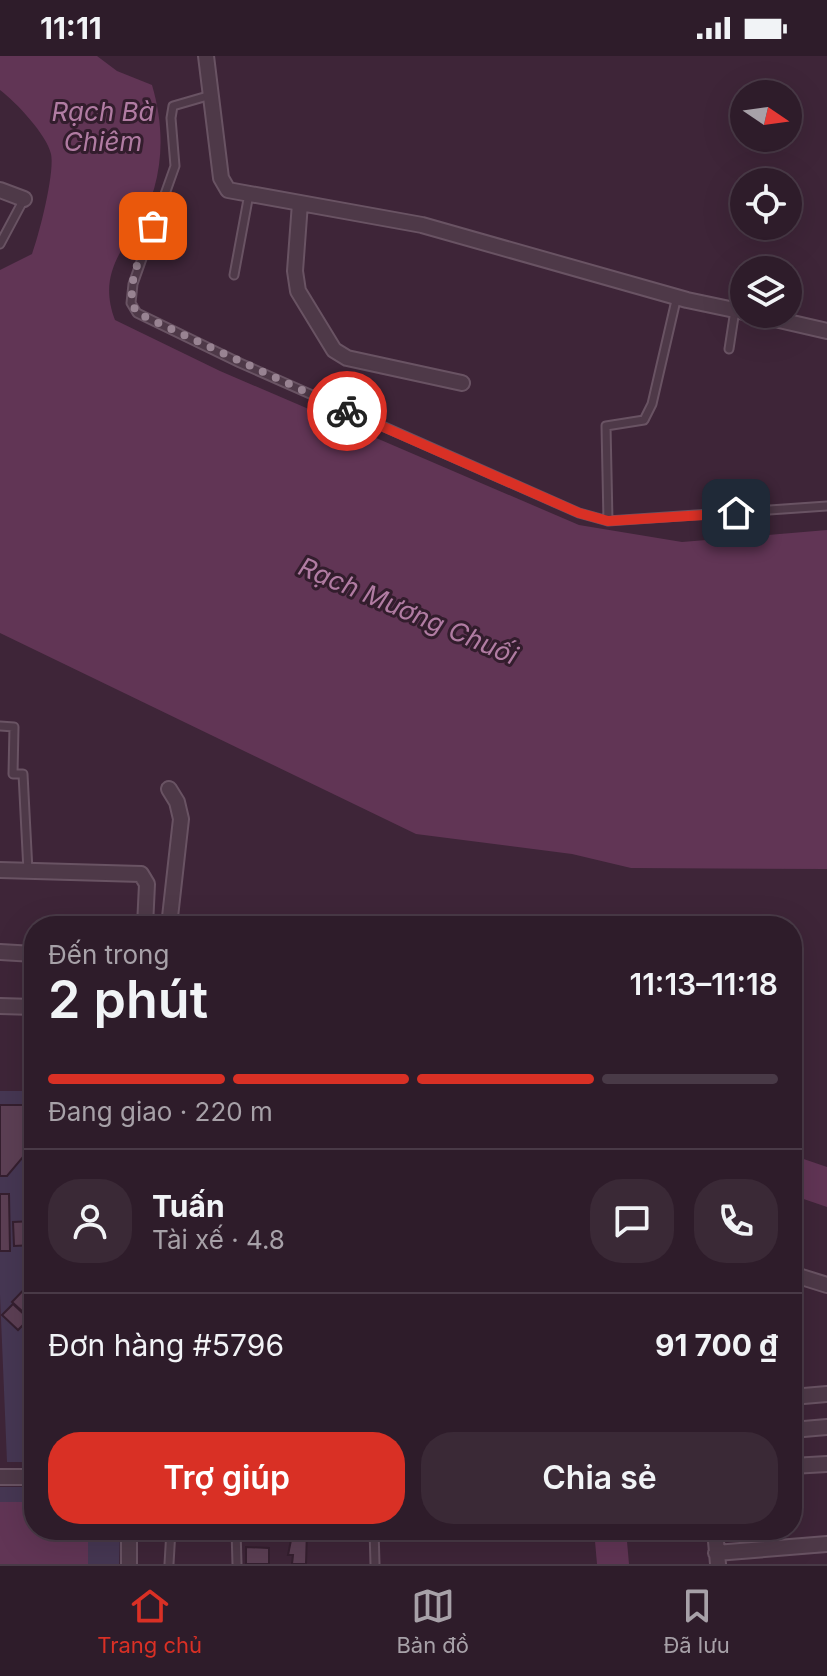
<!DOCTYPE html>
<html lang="vi">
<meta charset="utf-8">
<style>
:root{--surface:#2e1c2a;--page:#3a2936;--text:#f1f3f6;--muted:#a7a1a8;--line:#493a47;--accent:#d93025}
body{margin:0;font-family:Inter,sans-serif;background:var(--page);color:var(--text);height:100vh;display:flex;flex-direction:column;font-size:30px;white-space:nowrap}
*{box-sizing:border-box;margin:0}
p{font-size:26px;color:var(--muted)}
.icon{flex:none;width:44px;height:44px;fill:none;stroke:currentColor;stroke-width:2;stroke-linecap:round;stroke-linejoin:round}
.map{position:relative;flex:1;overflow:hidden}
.panel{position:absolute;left:24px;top:860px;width:778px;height:624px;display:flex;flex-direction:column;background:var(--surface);border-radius:32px;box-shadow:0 8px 32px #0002,0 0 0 2px var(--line)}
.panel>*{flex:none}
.needle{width:52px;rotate:103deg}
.controls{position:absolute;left:730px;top:24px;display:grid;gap:16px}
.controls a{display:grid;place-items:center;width:72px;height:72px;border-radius:50%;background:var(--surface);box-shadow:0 8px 32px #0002,0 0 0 2px var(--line);font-size:40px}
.pin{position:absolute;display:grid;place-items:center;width:68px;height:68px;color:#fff;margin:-34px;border-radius:16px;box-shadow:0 4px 12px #0006}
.courier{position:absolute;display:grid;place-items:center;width:80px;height:80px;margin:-40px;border:6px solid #d93025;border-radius:50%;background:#fff;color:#222;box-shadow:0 2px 10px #0007}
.overview em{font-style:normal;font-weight:600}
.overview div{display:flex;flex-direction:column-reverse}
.overview{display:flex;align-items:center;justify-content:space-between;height:136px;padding:0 24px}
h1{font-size:52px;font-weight:600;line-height:60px}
.bar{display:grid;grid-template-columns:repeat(4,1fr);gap:12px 8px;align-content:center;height:96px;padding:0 24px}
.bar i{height:10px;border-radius:6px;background:var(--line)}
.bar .on{background:var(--accent)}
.bar p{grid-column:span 4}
.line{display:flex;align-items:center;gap:20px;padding:0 24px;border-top:2px solid var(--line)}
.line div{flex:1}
.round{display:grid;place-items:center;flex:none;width:84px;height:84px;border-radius:32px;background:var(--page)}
.primary-button{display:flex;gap:16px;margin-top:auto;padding:16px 24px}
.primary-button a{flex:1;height:92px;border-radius:32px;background:var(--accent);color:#fff;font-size:32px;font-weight:600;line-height:92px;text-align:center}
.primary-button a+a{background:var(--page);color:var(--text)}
.status{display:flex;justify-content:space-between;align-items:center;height:56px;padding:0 40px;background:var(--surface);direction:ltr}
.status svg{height:22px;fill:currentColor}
.dock{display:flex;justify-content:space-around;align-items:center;height:112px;border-top:2px solid var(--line);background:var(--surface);font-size:22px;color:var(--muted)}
.dock a{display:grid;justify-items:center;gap:4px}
.dock .on{color:var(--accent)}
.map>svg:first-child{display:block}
</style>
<div class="status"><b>11:11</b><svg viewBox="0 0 49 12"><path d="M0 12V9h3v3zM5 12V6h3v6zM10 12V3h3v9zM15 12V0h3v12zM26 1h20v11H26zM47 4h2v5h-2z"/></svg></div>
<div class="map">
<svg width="827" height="1508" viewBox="0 0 827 1508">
<rect width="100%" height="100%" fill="#3e2538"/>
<!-- green -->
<path fill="#463753" d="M0,1035h34v371h-27l-7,-167z
M0,1431h34v43h86l-1,34h-119z"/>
<!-- water -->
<path fill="#613555" d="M0,0h97l20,15 35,14c10,34 12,69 2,104 -15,50 -61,73 -39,131l105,51 359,154 103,17 145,-12v339l-196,-1 -59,-14 -156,-20 -416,-201v-363l32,-16c7,-19 23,-81 19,-100 -4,-19 -35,-52 -51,-64z
M792,1099l35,12v40l-35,-12z
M0,1446h34v28h35v8h19v26h-88z
M594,1474h32l3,34h-32z"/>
<!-- building -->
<path fill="#5c3f54" stroke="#351f2f" stroke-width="2" d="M0,1049h34v39l-27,32h-7z
M0,1138h9l1,57h-10z
M34,1165v24l-20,1 -1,-24z
M34,1223v43l-22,-20z
M13,1248l16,15 -11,11 -16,-15z
M293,1474h14l-1,34h-14l1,-9h-5z
M246,1491l23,1v16h-23z"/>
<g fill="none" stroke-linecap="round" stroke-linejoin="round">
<defs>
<path id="service" d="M211,39l-38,11 -2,12 4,48 -42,118 -2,19 6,10 103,50 339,150 29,8 219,-15
M0,188l24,-45
M234,219l15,-81
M729,293l6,-39
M608,465l-2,-95 38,-6 8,-16 25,-108
M0,670l14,1 -1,47h10l5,97
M236,1474l1,34
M374,1474l1,34
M169,1508l2,-34"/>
<path id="minor" d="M206,0l15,122 7,12 194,35 265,75 57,12
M0,134l24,9
M300,147l-5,68 3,20 36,59 13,8 115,25
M753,258l74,17
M169,733l8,13 4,17 -12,107
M0,814l141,4 6,10 -2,42
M0,896l34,2
M0,950l34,1
M792,1218l35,11
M792,1341l35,-3
M792,1374l35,-3
M792,1410l35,-2
M0,1421h34
M715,1474l3,34
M716,1497l111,-9
M129,1508v-34"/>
</defs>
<!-- service casing -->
<use href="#service" stroke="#695363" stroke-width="11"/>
<!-- minor casing -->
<use href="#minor" stroke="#695363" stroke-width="18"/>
<!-- service -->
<use href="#service" stroke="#4e3948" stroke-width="7"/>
<!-- minor -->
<use href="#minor" stroke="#4e3948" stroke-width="14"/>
</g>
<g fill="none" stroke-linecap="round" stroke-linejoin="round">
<!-- done -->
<path stroke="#988392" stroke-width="8" stroke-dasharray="0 14.4" d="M153,170c-10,24 -31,64 -16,87l210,98"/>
<!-- route -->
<path stroke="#d93025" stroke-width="10" d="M347,355l232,102 29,8 128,-8"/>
</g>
<g text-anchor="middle" stroke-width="6" stroke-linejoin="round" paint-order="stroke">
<!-- water labels -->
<g font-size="26" font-style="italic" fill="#b17ca3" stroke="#331d2d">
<text x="103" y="65">Rạch Bà<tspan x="103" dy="30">Chiêm</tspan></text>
<text transform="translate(408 555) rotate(23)" y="9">Rạch Mương Chuối</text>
</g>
</g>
</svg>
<div class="controls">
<a><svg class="needle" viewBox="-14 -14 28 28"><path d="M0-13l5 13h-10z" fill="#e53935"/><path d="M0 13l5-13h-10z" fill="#a7a1a8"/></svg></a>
<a><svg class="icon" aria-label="locate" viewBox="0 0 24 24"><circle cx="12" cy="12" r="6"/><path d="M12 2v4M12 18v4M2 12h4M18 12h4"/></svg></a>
<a><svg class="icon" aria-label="layers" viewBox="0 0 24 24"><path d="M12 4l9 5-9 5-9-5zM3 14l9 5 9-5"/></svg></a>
</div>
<div class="pin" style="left:153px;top:170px;background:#ea580c"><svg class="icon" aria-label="bag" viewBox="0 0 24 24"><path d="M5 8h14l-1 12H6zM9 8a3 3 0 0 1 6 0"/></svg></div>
<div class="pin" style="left:736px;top:457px;background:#1f2937"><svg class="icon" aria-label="home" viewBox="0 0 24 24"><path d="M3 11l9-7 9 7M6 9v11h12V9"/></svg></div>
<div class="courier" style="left:347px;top:355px"><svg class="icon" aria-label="bike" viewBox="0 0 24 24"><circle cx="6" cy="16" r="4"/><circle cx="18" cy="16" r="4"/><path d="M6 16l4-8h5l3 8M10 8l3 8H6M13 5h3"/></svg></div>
<section class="panel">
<div class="overview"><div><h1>2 phút</h1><p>Đến trong</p></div><em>11:13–11:18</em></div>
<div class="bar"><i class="on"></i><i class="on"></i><i class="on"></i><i></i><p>Đang giao · 220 m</p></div>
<div class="line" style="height:144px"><a class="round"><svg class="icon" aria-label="person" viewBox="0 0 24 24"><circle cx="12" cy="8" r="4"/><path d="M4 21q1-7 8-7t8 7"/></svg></a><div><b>Tuấn</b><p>Tài xế · 4.8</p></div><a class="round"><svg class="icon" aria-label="chat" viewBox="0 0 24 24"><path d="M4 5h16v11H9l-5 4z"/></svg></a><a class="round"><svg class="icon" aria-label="phone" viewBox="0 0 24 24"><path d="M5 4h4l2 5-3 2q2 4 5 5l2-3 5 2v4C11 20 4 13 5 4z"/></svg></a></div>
<div class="line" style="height:104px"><div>Đơn hàng #5796</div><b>91 700 ₫</b></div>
<div class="primary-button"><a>Trợ giúp</a><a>Chia sẻ</a></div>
</section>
</div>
<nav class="dock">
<a class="on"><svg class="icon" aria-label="home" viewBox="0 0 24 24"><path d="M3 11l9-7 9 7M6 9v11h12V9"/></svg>Trang chủ</a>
<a><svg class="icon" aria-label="map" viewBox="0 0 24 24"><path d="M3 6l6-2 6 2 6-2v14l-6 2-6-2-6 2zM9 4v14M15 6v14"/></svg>Bản đồ</a>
<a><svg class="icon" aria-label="saved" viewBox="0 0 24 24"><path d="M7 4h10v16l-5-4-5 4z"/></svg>Đã lưu</a>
</nav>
